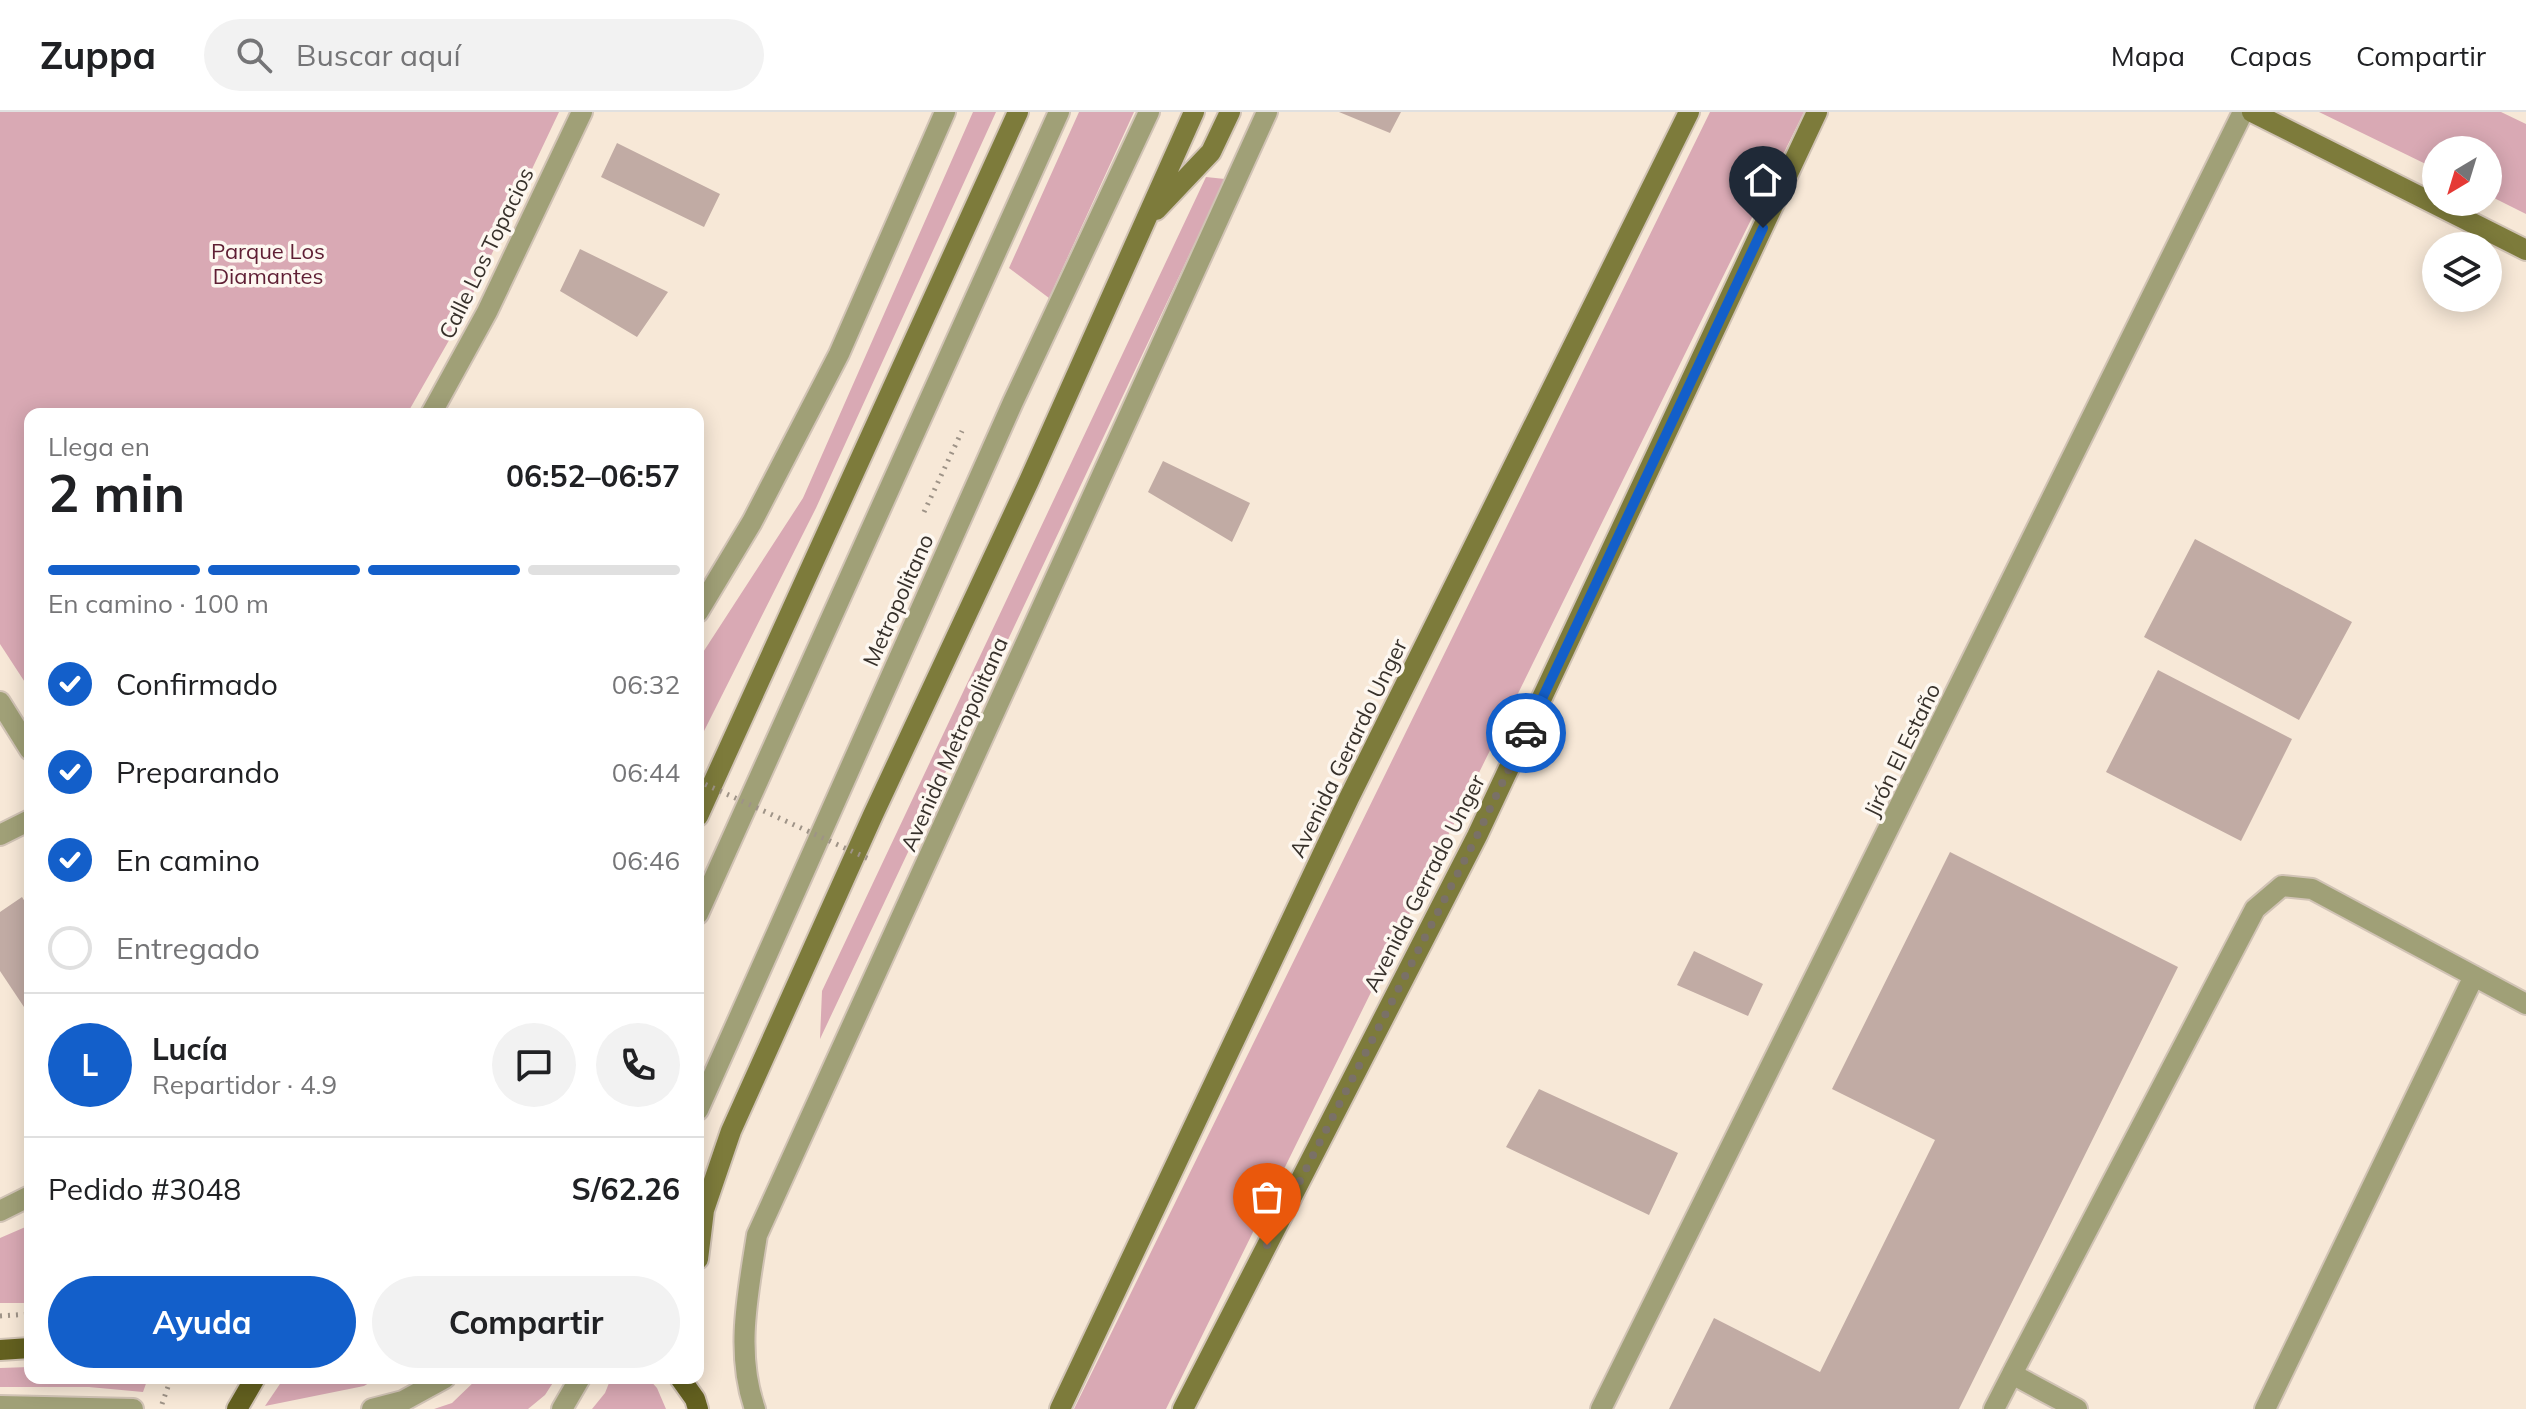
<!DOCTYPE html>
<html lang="es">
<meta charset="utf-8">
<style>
:root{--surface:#fff;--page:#f2f2f2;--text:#202124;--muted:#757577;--line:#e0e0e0;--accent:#135fca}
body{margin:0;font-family:Mulish,sans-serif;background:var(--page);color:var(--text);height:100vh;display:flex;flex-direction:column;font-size:30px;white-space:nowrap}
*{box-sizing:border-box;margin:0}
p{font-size:26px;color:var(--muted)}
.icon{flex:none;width:44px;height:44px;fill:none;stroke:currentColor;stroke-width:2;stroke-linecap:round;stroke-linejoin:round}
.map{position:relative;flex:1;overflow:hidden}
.side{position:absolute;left:24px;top:296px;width:680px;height:976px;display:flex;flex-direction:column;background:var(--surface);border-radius:16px;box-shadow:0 4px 20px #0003}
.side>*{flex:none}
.needle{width:52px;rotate:218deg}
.buttons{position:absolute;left:2422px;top:24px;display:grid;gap:16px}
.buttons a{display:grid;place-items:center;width:80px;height:80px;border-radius:50%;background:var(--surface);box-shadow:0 4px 20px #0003;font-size:40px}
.pin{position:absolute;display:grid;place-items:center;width:68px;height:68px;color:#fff;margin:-82px -34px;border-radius:50% 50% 50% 0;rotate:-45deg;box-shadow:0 0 8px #0007}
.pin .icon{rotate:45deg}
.courier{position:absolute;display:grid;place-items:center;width:80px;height:80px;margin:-40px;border:6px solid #135fca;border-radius:50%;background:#fff;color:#222;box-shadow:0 2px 10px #0007}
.head em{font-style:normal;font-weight:700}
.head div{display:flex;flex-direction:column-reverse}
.head{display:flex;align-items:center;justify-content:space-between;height:136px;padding:0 24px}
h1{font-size:52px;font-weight:700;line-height:60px}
.bar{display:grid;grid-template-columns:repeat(4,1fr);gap:12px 8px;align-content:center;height:96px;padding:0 24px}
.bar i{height:10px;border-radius:6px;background:var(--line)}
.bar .selected{background:var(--accent)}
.bar p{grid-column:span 4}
.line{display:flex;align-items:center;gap:20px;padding:0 24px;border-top:2px solid var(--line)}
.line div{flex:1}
.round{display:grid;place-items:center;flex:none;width:84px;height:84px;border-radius:42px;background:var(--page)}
ol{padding:0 24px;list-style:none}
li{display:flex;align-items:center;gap:24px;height:88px}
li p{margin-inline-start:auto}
li .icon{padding:8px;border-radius:50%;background:var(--accent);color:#fff;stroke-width:4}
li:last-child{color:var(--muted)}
li i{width:44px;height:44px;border:4px solid var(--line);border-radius:50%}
.primary-button{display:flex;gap:16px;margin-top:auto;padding:16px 24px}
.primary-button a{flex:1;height:92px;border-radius:48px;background:var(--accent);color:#fff;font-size:32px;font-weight:700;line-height:92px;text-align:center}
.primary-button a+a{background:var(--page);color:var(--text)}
header{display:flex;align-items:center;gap:48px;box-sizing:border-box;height:112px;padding:0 40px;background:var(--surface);border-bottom:2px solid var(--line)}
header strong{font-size:38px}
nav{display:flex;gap:44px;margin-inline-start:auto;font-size:28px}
.search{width:560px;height:72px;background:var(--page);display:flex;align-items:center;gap:20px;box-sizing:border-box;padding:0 28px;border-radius:44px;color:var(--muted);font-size:30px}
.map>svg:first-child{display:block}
</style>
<header>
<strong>Zuppa</strong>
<div class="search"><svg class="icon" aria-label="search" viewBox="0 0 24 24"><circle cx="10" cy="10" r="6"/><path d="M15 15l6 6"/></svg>Buscar aquí</div>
<nav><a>Mapa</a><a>Capas</a><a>Compartir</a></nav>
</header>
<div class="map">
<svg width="2526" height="1297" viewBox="0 0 2526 1297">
<rect width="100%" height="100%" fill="#f7e8d7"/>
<!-- green -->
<path fill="#d9a9b4" d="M0,0h559l-99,209 -53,93h-377v276l-30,-46z
M973,0h23l-180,396 -118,235v-83l105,-162z
M1079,0h55l-85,186 -40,-30z
M1710,0h94l-638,1297h-92z
M2319,0h182l25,12v90l-38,-19v-45h-52v19z
M1206,65l19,2 -405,860 2,-48z
M30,1113v78h-30v-65z
M30,1255v11h118l-5,14 -54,-5h-89v-19z
M284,1266h93l-13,8 -99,20z
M478,1266h78l-11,17 -17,14h-94l18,-6z
M611,1266h37l9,10 9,21h-74l13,-16z"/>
<!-- building -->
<path fill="#c1aba4" d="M1339,0h62l-11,21z
M617,31l103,51 -16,33 -103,-50z
M580,137l88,43 -31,45 -77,-46z
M1163,349l87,42 -18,39 -84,-50z
M2195,427l157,83 -53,98 -155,-83z
M2158,558l134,69 -51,102 -135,-69z
M1950,740l228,115 -219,442h-290l45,-91 106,54 115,-232 -103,-51z
M22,785l8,13v93l-6,4 -24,-36v-59z
M1694,839l69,33 -15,32 -71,-31z
M1539,977l139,64 -29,62 -143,-68z"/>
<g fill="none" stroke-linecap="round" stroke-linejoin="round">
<defs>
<path id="service" d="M698,802l361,-802
M698,998l315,-708 136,-290
M2012,1262l243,-465 27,-23 30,3 214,115
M0,1294l133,3
M372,1297l31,-8 42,-23
M562,1297l18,-31
M1994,1297l18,-35 65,35
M2265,1297l209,-433"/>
<path id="minor" d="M431,302l56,-102 95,-200
M0,590l30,48
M0,723l30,-15
M1601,1297l642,-1297"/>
<path id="tertiary" d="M698,500l54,-90 87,-168 106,-242
M0,1099l30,-15
M755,1297c-20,-56 -7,-116 2,-174l510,-1123"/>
<path id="secondary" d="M2252,0l274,138
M1156,98l55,-58 19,-40
M698,704l320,-704
M698,1147l6,-49 27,-79 142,-316 156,-334 165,-369
M1060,1297l289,-611 340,-686
M1183,1297l294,-573 340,-724"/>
<path id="primary" d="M0,1238l30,-2
M680,1266l15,21 3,10
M237,1297l18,-31"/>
</defs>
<!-- service casing -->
<use href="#service" stroke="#d1c3b5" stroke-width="24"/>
<!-- minor casing -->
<use href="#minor" stroke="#d1c3b5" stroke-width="24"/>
<!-- tertiary casing -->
<use href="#tertiary" stroke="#d1c3b5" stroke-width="24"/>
<!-- secondary casing -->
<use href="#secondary" stroke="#d1c3b5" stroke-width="24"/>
<!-- primary casing -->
<use href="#primary" stroke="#d1c3b5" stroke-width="24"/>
<!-- path -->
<path stroke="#9e9387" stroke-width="5" stroke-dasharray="2 6" stroke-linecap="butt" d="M924,400l38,-81
M0,1204l30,-2
M162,1292l9,-26"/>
<!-- service -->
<use href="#service" stroke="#a0a077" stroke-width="20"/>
<!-- minor -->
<use href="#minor" stroke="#a0a077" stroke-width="20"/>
<!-- tertiary -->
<use href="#tertiary" stroke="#a0a077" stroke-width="20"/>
<!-- secondary -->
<use href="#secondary" stroke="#7d7b3b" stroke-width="20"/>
<!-- primary -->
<use href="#primary" stroke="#63601f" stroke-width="20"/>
<!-- path-bridge -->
<path stroke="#9e9387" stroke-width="5" stroke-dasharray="2 6" stroke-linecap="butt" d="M698,669l171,78"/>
</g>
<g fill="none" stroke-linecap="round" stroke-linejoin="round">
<!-- done -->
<path stroke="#7a7167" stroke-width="8" stroke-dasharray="0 14.4" d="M1267,1133l210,-409 49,-103"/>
<!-- route -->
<path stroke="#135fca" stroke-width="10" d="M1526,621l237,-505"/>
</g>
<g text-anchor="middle" stroke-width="7" stroke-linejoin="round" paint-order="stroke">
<!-- park labels -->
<g font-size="22" fill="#5f1f34" stroke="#fdf7f0">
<text x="268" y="147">Parque Los<tspan x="268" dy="25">Diamantes</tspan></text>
</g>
<!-- street labels -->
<g font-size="22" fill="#37312b" stroke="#fdf7f0">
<text transform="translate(486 141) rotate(-64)" y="8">Calle Los Topacios</text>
<text transform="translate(898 488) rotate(-66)" y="8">Metropolitano</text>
<text transform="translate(954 632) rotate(-66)" y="8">Avenida Metropolitana</text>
<text transform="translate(1348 636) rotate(-64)" y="8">Avenida Gerardo Unger</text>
<text transform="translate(1902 638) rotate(-64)" y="8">Jirón El Estaño</text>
<text transform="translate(1424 771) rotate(-63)" y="8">Avenida Gerrado Unger</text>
</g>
</g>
</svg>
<div class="buttons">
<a><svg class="needle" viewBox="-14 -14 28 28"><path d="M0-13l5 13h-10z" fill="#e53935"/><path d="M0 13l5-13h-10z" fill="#757577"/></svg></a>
<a><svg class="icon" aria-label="layers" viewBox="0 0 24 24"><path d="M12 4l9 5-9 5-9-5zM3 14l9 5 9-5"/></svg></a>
</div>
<div class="pin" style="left:1267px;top:1133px;background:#ea580c"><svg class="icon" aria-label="bag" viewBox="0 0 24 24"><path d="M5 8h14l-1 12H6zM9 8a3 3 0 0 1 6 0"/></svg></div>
<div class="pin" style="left:1763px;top:116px;background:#1f2937"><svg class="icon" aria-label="home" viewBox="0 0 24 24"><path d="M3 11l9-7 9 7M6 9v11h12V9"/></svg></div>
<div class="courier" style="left:1526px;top:621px"><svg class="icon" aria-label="car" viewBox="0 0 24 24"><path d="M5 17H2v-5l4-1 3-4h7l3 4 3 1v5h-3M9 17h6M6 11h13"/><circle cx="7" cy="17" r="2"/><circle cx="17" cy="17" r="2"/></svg></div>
<section class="side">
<div class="head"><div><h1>2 min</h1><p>Llega en</p></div><em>06:52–06:57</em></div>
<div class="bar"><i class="selected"></i><i class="selected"></i><i class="selected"></i><i></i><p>En camino · 100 m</p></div>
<ol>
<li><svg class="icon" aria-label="check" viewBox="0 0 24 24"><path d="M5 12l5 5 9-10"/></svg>Confirmado<p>06:32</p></li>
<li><svg class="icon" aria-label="check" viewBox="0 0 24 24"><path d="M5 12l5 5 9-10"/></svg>Preparando<p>06:44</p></li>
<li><svg class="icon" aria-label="check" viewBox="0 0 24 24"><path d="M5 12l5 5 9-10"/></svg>En camino<p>06:46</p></li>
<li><i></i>Entregado</li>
</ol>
<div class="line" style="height:144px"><b class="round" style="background:var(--accent);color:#fff">L</b><div><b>Lucía</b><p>Repartidor · 4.9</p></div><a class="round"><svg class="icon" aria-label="chat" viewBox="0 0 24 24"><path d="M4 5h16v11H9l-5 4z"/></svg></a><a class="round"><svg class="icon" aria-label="phone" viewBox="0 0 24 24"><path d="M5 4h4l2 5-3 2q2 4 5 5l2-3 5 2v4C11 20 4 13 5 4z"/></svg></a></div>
<div class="line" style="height:104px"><div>Pedido #3048</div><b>S/62.26</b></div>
<div class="primary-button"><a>Ayuda</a><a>Compartir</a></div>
</section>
</div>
